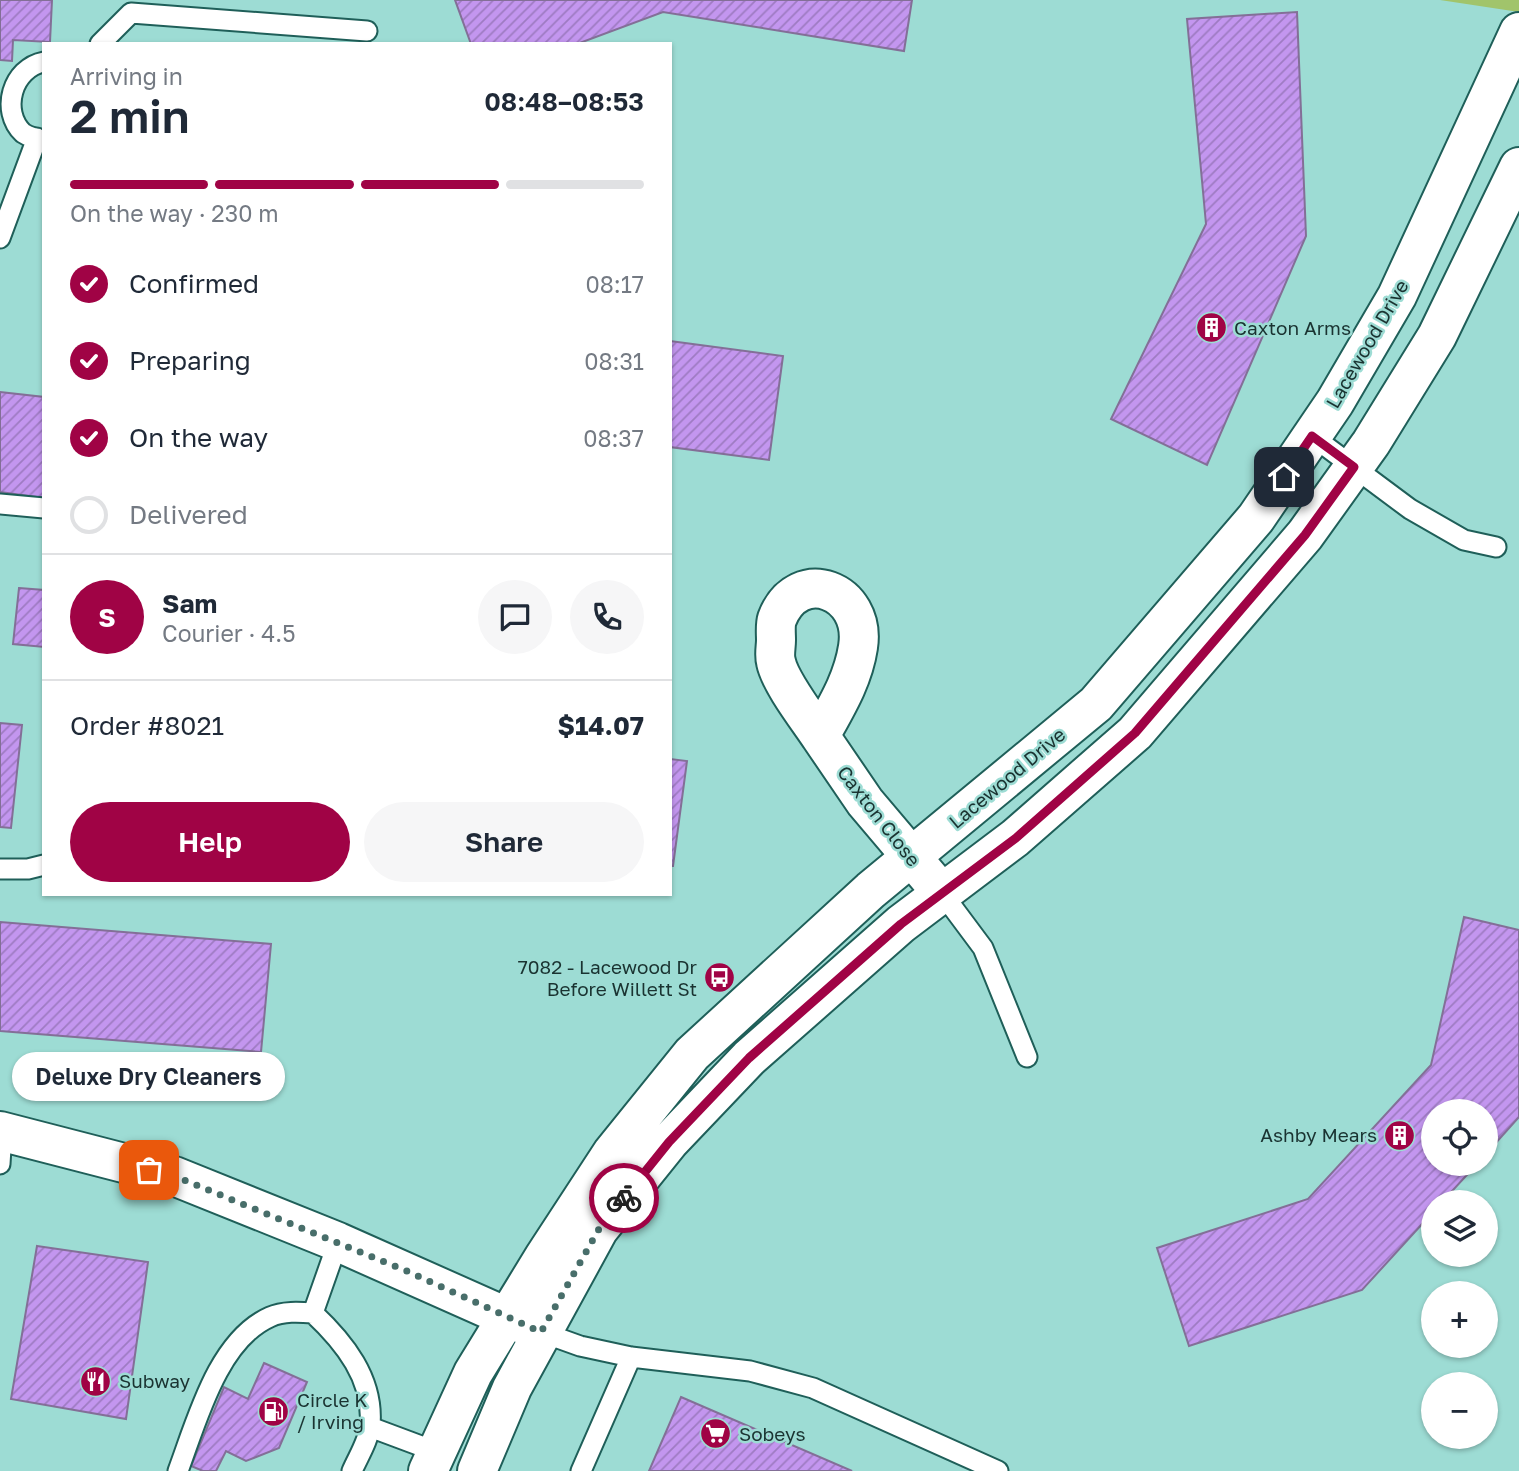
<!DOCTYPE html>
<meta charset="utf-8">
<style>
:root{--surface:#fff;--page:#f6f6f7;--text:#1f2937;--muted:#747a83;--line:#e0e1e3;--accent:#a00345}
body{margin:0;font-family:"Golos Text",sans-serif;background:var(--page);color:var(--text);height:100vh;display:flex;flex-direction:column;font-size:26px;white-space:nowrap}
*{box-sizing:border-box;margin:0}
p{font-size:23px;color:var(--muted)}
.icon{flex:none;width:38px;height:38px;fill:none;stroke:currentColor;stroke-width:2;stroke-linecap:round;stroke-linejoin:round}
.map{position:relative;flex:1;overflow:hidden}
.panel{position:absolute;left:42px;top:42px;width:630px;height:854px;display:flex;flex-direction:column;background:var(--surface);border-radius:0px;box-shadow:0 2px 5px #0004}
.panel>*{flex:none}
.tools{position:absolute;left:1421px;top:1099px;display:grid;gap:14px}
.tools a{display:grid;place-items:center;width:77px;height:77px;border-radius:50%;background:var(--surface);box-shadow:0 2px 5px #0004;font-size:35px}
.pin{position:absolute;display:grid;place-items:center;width:60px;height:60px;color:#fff;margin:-30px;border-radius:14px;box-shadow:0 4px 10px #0006}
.courier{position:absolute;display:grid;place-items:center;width:70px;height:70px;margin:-35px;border:5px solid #a00345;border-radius:50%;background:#fff;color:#222;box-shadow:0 2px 9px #0007}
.bubble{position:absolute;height:49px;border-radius:24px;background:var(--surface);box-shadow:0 2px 5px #0004;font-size:23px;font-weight:600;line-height:49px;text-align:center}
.head em{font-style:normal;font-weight:600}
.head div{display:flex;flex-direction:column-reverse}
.head{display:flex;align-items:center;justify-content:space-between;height:119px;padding:0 28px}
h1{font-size:46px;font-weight:600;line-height:52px}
.bar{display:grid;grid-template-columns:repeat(4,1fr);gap:10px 7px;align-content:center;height:84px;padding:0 28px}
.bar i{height:9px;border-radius:5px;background:var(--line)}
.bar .selected{background:var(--accent)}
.bar p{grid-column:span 4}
.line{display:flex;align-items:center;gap:18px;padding:0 28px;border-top:2px solid var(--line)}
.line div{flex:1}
.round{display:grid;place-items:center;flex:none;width:74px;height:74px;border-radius:37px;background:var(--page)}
ol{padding:0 28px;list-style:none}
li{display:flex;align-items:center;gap:21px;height:77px}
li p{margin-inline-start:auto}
li .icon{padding:7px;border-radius:50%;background:var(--accent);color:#fff;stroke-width:4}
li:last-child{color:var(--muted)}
li i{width:38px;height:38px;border:4px solid var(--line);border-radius:50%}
.action{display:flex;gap:14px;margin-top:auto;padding:14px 28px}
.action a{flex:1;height:80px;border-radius:42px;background:var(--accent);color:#fff;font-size:28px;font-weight:600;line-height:80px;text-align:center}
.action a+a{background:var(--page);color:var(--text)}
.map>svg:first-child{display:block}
</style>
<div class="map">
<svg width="1519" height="1471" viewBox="0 0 1519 1471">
<defs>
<pattern id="building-hatch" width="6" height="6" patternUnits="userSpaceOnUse" patternTransform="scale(1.75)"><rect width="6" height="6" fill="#c396ef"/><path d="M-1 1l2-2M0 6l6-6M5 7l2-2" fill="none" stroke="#9e7bc2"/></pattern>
</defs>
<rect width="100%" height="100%" fill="#9ddcd4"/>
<!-- park -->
<path fill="#a1c46b" d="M1440,0h79v12z"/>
<!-- building -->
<path fill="url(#building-hatch)" stroke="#836f97" stroke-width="2" d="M0,0h52l-2,42 -37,-2 -1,21 -12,-1z
M455,0h457l-8,51 -241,-39 -86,32h-106z
M1297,12l9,224 -99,229 -96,-46 95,-195 -19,-205z
M670,341l113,15 -14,104 -99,-13z
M0,392l44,5v101l-44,-6z
M19,588l25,2v57l-31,-3z
M0,723l22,2 -11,103 -11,-1z
M670,759l17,2 -14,105h-3z
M1464,917l55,13v187l-33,37v-43h-53v53h44l-35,38h-9v10l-71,78 -173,56 -32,-98 151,-49 123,-134z
M0,922l271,22 -10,108 -261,-21z
M37,1246l111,16 -22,157 -115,-20z
M264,1363l43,19 -28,66 -33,13 -20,-10 -10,20h-13l-12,-5 33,-79 24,12z
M681,1397l171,74h-203z"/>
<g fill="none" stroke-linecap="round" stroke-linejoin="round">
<defs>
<path id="service" d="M100,44l31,-31 236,18
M44,62c-32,6 -44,49 -21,71 6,4 14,6 21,7
M0,238l37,-100
M1312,436l98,73 54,31 32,7
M0,504l44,4
M0,869h28l16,-4
M942,893l41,55 44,109
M0,1164l2,-32
M313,1313l25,-71
M541,1332l39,14 51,11 119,14 63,17 185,83
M370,1427l67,25
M178,1471c19,-51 40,-131 92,-154 13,-6 29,-5 43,-4 31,29 61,66 57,112 -1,15 -12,32 -18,46
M581,1471l50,-114"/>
<path id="minor" d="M820,736c-12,-18 -40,-54 -44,-74 -2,-7 0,-15 0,-22 0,-6 -1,-15 1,-21 21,-55 90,-29 81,28 -5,33 -22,60 -38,89l45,66 77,91"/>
<path id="tertiary" d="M0,1131l174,45 164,66 200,89"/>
<path id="secondary" d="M428,1471l45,-98 71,-116 68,-104 80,-99 179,-164 225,-186 160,-186 79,-116 62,-106 122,-264
M477,1471l35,-83 87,-159 70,-87 80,-84 152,-134 114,-86 120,-105 170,-198 66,-92 66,-107 82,-169"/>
</defs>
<!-- service casing -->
<use href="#service" stroke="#1f5f59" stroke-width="23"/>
<!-- minor casing -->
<use href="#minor" stroke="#1f5f59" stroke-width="42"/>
<!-- tertiary casing -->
<use href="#tertiary" stroke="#1f5f59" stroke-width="42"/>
<!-- secondary casing -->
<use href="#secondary" stroke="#1f5f59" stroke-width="42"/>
<!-- service -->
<use href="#service" stroke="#fff" stroke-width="19"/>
<!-- minor -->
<use href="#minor" stroke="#fff" stroke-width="38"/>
<!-- tertiary -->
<use href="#tertiary" stroke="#fff" stroke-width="38"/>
<!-- secondary -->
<use href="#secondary" stroke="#fff" stroke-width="38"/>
</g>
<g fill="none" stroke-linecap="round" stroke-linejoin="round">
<!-- done -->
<path stroke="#486e6a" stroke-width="7" stroke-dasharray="0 12.6" d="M149,1170l25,6 235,96 132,60 58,-103 25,-31"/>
<!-- route -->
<path stroke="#a00345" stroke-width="9" d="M624,1198l45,-56 80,-84 152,-134 115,-86 119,-105 170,-198 49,-68 -42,-31 -28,41"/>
</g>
<!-- icons -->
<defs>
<symbol id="building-disc" viewBox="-11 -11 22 22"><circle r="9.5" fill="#a00345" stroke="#9ddcd4"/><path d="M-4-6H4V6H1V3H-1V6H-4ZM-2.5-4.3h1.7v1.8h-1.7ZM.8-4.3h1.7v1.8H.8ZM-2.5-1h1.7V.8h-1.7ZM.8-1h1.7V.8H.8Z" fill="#fff"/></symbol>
<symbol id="bus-disc" viewBox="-11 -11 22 22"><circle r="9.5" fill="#a00345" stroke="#9ddcd4"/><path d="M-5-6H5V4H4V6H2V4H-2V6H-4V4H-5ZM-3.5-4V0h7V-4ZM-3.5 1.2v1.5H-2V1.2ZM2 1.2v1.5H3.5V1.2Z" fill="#fff"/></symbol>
<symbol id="restaurant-disc" viewBox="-11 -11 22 22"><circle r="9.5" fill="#a00345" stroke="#9ddcd4"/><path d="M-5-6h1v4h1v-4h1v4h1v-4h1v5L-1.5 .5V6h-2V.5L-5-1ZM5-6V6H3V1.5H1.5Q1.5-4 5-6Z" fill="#fff"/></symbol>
<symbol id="fuel-disc" viewBox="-11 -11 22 22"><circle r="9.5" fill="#a00345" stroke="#9ddcd4"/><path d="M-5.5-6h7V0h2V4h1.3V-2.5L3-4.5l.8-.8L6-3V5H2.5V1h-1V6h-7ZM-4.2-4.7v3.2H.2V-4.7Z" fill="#fff"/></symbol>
<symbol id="supermarket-disc" viewBox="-11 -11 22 22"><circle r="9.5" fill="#a00345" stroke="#9ddcd4"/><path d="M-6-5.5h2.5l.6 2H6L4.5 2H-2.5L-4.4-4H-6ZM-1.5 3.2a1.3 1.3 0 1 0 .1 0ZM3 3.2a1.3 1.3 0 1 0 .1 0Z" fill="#fff"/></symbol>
</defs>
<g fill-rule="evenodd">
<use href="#building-disc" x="1194" y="310" width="35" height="35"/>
<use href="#bus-disc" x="702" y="960" width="35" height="35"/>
<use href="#building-disc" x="1382" y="1118" width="35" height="35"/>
<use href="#restaurant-disc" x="78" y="1364" width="35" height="35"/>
<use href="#fuel-disc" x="256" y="1394" width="35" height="35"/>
<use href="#supermarket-disc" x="698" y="1416" width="35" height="35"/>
</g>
<g text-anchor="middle" stroke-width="5" stroke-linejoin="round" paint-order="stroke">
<!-- poi labels -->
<g font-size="19" fill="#1a3331" stroke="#9ddcd4" text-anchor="start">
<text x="1234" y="335">Caxton Arms</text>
<text x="697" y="974" text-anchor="end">7082 - Lacewood Dr<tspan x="697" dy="22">Before Willett St</tspan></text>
<text x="1377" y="1142" text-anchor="end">Ashby Mears</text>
<text x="119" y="1388">Subway</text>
<text x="297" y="1407">Circle K<tspan x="297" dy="22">/ Irving</tspan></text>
<text x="739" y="1441">Sobeys</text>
</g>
<!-- street labels -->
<g font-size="19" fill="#1a3331" stroke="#9ddcd4">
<text transform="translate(1367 344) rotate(-60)" y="7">Lacewood Drive</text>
<text transform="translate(1007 778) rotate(-40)" y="7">Lacewood Drive</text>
<text transform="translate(879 816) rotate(52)" y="7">Caxton Close</text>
</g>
</g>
</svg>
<div class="tools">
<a><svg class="icon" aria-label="locate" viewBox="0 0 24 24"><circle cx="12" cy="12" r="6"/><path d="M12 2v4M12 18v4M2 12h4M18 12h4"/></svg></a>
<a><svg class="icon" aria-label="layers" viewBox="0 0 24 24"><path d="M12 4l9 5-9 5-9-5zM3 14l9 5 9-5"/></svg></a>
<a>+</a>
<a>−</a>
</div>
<div class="pin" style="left:149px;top:1170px;background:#ea580c"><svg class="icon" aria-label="bag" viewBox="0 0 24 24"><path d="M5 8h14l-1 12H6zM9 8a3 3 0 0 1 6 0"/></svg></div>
<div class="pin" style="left:1284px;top:477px;background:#1f2937"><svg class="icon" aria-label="home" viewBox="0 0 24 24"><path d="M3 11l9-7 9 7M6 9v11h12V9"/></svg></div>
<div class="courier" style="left:624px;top:1198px"><svg class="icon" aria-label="bike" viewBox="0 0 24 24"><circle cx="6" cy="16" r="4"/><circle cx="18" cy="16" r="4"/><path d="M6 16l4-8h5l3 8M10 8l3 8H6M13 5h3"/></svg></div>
<div class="bubble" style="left:12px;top:1052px;width:273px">Deluxe Dry Cleaners</div>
<section class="panel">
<div class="head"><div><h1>2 min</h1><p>Arriving in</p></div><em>08:48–08:53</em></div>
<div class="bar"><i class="selected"></i><i class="selected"></i><i class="selected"></i><i></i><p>On the way · 230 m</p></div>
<ol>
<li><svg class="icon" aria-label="check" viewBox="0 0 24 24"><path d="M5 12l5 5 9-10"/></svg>Confirmed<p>08:17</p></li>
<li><svg class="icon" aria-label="check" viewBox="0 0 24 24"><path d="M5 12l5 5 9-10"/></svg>Preparing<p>08:31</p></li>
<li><svg class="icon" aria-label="check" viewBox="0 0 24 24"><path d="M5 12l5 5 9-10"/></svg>On the way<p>08:37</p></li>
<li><i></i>Delivered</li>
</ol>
<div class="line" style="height:126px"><b class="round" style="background:var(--accent);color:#fff">S</b><div><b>Sam</b><p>Courier · 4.5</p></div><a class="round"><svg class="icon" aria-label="chat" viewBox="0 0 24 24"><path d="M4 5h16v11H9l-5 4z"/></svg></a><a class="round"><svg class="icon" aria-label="phone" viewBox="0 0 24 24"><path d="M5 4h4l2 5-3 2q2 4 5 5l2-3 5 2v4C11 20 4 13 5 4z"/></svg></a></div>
<div class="line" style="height:91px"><div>Order #8021</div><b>$14.07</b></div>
<div class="action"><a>Help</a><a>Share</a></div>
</section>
</div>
